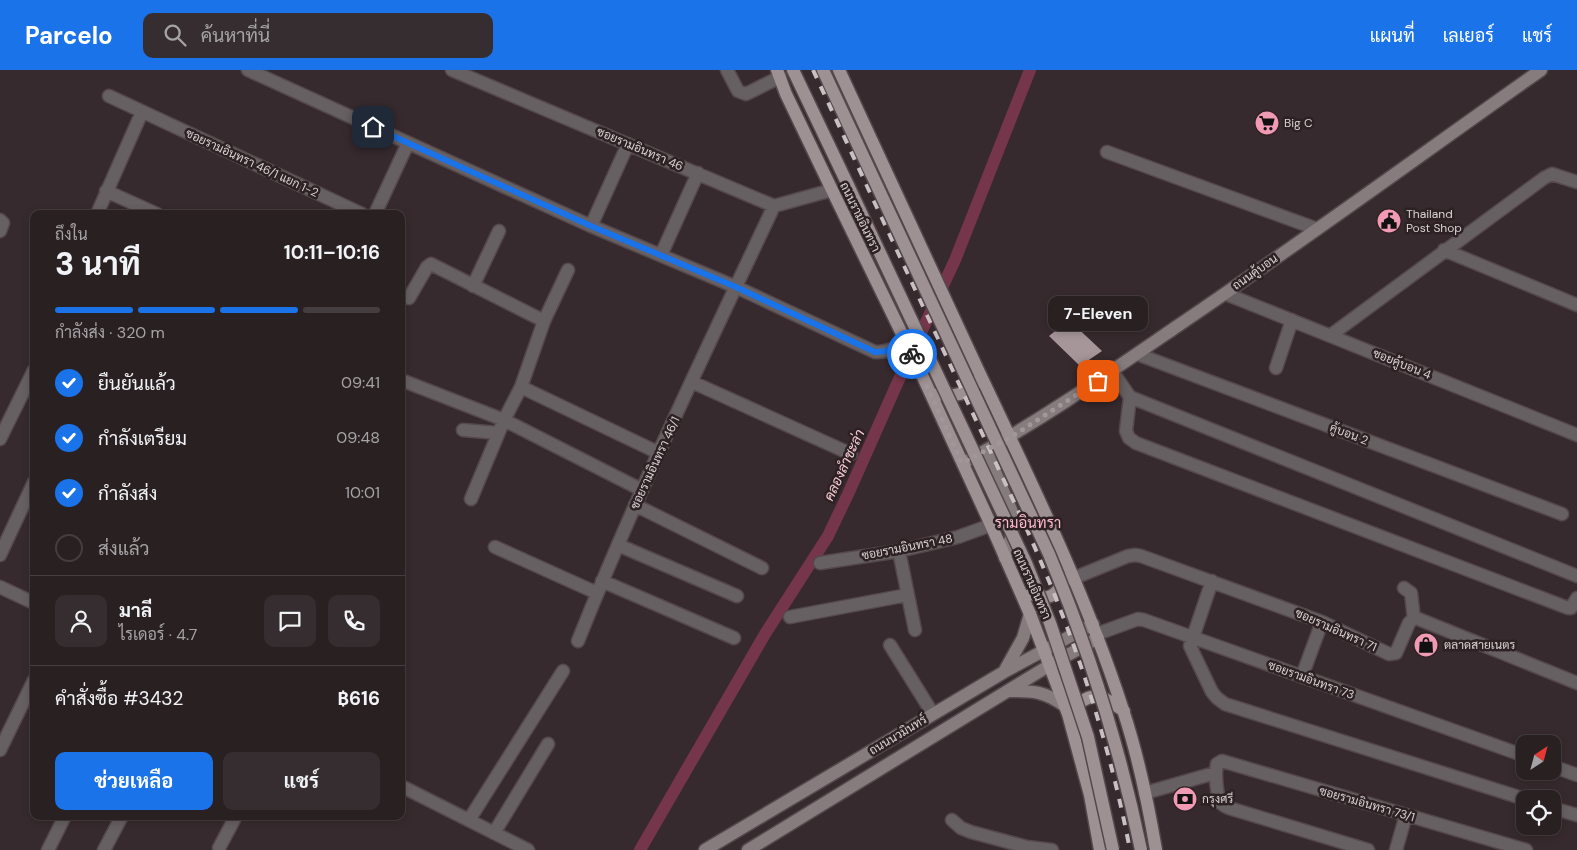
<!DOCTYPE html>
<html lang="th">
<meta charset="utf-8">
<style>
:root{--surface:#292022;--page:#352d2f;--text:#f1f3f6;--muted:#a5a3a5;--line:#453e40;--accent:#1a73e8}
body{margin:0;font-family:"DM Sans",Sarabun,sans-serif;background:var(--page);color:var(--text);height:100vh;display:flex;flex-direction:column;font-size:19px;white-space:nowrap}
*{box-sizing:border-box;margin:0}
p{font-size:16px;color:var(--muted)}
.icon{flex:none;width:28px;height:28px;fill:none;stroke:currentColor;stroke-width:2;stroke-linecap:round;stroke-linejoin:round}
.map{position:relative;flex:1;overflow:hidden}
.drawer{position:absolute;left:30px;top:140px;width:375px;height:610px;display:flex;flex-direction:column;background:var(--surface);border-radius:10px;box-shadow:0 2px 8px #0003,0 0 0 1px var(--line)}
.drawer>*{flex:none}
.needle{width:32px;rotate:36deg}
.fabs{position:absolute;left:1516px;top:665px;display:grid;gap:10px}
.fabs a{display:grid;place-items:center;width:45px;height:45px;border-radius:10px;background:var(--surface);box-shadow:0 2px 8px #0003,0 0 0 1px var(--line);font-size:25px}
.pin{position:absolute;display:grid;place-items:center;width:42px;height:42px;color:#fff;margin:-21px;border-radius:10px;box-shadow:0 2px 8px #0006}
.courier{position:absolute;display:grid;place-items:center;width:50px;height:50px;margin:-25px;border:4px solid #1a73e8;border-radius:50%;background:#fff;color:#222;box-shadow:0 1px 6px #0007}
.bubble{position:absolute;height:35px;border-radius:10px;background:var(--surface);box-shadow:0 2px 8px #0003,0 0 0 1px var(--line);font-size:16px;font-weight:700;line-height:35px;text-align:center}
.head em{font-style:normal;font-weight:700}
.head div{display:flex;flex-direction:column-reverse}
.head{display:flex;align-items:center;justify-content:space-between;height:85px;padding:0 25px}
h1{font-size:32px;font-weight:700;line-height:38px}
.bar{display:grid;grid-template-columns:repeat(4,1fr);gap:8px 5px;align-content:center;height:60px;padding:0 25px}
.bar i{height:6px;border-radius:4px;background:var(--line)}
.bar .current{background:var(--accent)}
.bar p{grid-column:span 4}
.line{display:flex;align-items:center;gap:12px;padding:0 25px;border-top:1px solid var(--line)}
.line div{flex:1}
.round{display:grid;place-items:center;flex:none;width:52px;height:52px;border-radius:10px;background:var(--page)}
ol{padding:0 25px;list-style:none}
li{display:flex;align-items:center;gap:15px;height:55px}
li p{margin-inline-start:auto}
li .icon{padding:5px;border-radius:50%;background:var(--accent);color:#fff;stroke-width:4}
li:last-child{color:var(--muted)}
li i{width:28px;height:28px;border:2px solid var(--line);border-radius:50%}
.action{display:flex;gap:10px;margin-top:auto;padding:10px 25px}
.action a{flex:1;height:58px;border-radius:10px;background:var(--accent);color:#fff;font-size:20px;font-weight:700;line-height:58px;text-align:center}
.action a+a{background:var(--page);color:var(--text)}
header{display:flex;align-items:center;gap:30px;box-sizing:border-box;height:70px;padding:0 25px;background:var(--accent);color:#fff}
header strong{font-size:24px}
nav{display:flex;gap:28px;margin-inline-start:auto;font-size:18px}
.search{width:350px;height:45px;background:var(--page);display:flex;align-items:center;gap:12px;box-sizing:border-box;padding:0 18px;border-radius:10px;color:var(--muted);font-size:19px}
.map>svg:first-child{display:block}
</style>
<header>
<strong>Parcelo</strong>
<div class="search"><svg class="icon" aria-label="search" viewBox="0 0 24 24"><circle cx="10" cy="10" r="6"/><path d="M15 15l6 6"/></svg>ค้นหาที่นี่</div>
<nav><a>แผนที่</a><a>เลเยอร์</a><a>แชร์</a></nav>
</header>
<div class="map">
<svg width="1577" height="780" viewBox="0 0 1577 780">
<rect width="100%" height="100%" fill="#372a2e"/>
<g fill="none" stroke-linecap="round" stroke-linejoin="round">
<!-- canal -->
<path stroke="#75354b" stroke-width="12" d="M640,780l125,-216 63,-98 21,-44 47,-106 59,-126 75,-190"/>
</g>
<!-- building -->
<path fill="#a6969a" d="M1069,250l33,31 -22,15 -31,-30z"/>
<g fill="none" stroke-linecap="round" stroke-linejoin="round">
<defs>
<path id="minor" d="M248,0l343,156 145,61 139,65c12,1 21,-5 31,-11
M452,0l322,136 58,-16
M727,0l11,21 8,3 34,-17
M109,26l253,118
M1107,82l210,77
M106,121l51,23
M97,144l45,-102
M375,144l33,-71
M0,150l3,3 -3,8
M591,156l37,-82
M1444,180l133,55
M661,185l37,-82
M473,216l26,-55
M1226,224l351,141
M409,228l18,-31 4,-3 113,57
M1331,265l213,-157 8,-4 25,8
M1137,284l425,160
M1276,298l16,-48
M1112,301l18,26 447,179
M401,310l103,40 138,70
M692,312l159,72
M521,317l138,66
M1130,327l-4,34 3,7 7,5 432,165h3l6,-10
M463,360l35,3
M0,369l34,-69
M471,429l33,-79 17,-33 23,-66 24,-51
M635,435l127,63
M618,475l119,51
M495,477l102,46
M899,481l16,79
M0,485l34,-73
M820,493l79,-12 59,-14 33,-12
M1074,508l54,-22 7,-1 6,1 181,66 67,32 7,-1 13,-30 3,-3 4,-2 161,65
M602,511l132,57
M1212,511l-22,65 22,46 5,6 8,6 300,95
M0,517l34,16
M1404,518l7,5 3,26
M790,547l117,-22
M1097,564l41,-15 6,1 381,136
M578,571c59,-148 128,-291 196,-435
M890,575l43,69
M1302,606l20,-54
M0,680l34,-70
M1552,696l25,9
M401,716l127,64
M1145,723l70,-20
M1552,738l25,7
M469,750l94,-149
M952,750l9,8 10,4 56,15 25,3
M494,763l54,-89
M219,778l17,-32
M48,780l17,-34
M104,780l18,-34
M1368,780l-139,-42c-2,-1 -5,-2 -7,-4 -6,-7 -7,-31 -5,-40l5,-3 304,89
M1396,780l10,-35"/>
<path id="secondary" d="M992,378l-3,9 23,55c3,16 -2,30 -7,46
M963,393c74,-40 143,-88 213,-136 123,-83 243,-171 365,-257
M1004,602l19,-34 7,-24
M1009,621c25,0 35,0 56,15
M705,780l299,-178 89,-48
M748,780l302,-185 48,-27"/>
<path id="primary" d="M777,0l9,24 46,96 90,185 69,150 39,89 38,100 22,81 10,55
M793,0l54,113
M823,0l48,103
M839,0c47,100 92,200 139,300 53,112 107,222 145,340 15,45 25,93 33,140
M938,324c14,3 32,1 39,-13
M1031,524c19,8 25,1 35,-15
M1072,641c19,-23 31,-15 52,0"/>
</defs>
<!-- minor casing -->
<use href="#minor" stroke="#54484c" stroke-width="15"/>
<!-- secondary casing -->
<use href="#secondary" stroke="#54484c" stroke-width="15"/>
<!-- primary casing -->
<use href="#primary" stroke="#54484c" stroke-width="15"/>
<!-- minor -->
<use href="#minor" stroke="#676062" stroke-width="12"/>
<!-- secondary -->
<use href="#secondary" stroke="#867c7e" stroke-width="12"/>
<!-- primary -->
<use href="#primary" stroke="#9e9194" stroke-width="12"/>
<!-- rail -->
<path stroke="#c8c0c2" stroke-width="4" stroke-dasharray="9 9" stroke-linecap="butt" d="M813,0l215,462c46,103 81,208 102,318"/>
<defs>
<path id="primary-bridge" d="M871,103l178,381c40,96 71,194 92,296
M847,113l179,380 24,60 38,114 25,113"/>
</defs>
<!-- primary-bridge casing -->
<use href="#primary-bridge" stroke="#54484c" stroke-width="15" stroke-linecap="butt"/>
<!-- primary-bridge -->
<use href="#primary-bridge" stroke="#9e9194" stroke-width="12"/>
</g>
<g fill="none" stroke-linecap="round" stroke-linejoin="round">
<!-- done -->
<path stroke="#a1979a" stroke-width="5" stroke-dasharray="0 9" d="M912,284l50,109 49,-26 87,-56"/>
<!-- route -->
<path stroke="#1a73e8" stroke-width="6" d="M373,57l218,99 145,61 139,65c12,1 21,-5 31,-11l6,13"/>
</g>
<!-- icons -->
<defs>
<symbol id="supermarket-disc" viewBox="-11 -11 22 22"><circle r="9.5" fill="#f09ab4" stroke="#2d2124"/><path d="M-6-5.5h2.5l.6 2H6L4.5 2H-2.5L-4.4-4H-6ZM-1.5 3.2a1.3 1.3 0 1 0 .1 0ZM3 3.2a1.3 1.3 0 1 0 .1 0Z" fill="#111"/></symbol>
<symbol id="civic-disc" viewBox="-11 -11 22 22"><circle r="9.5" fill="#f09ab4" stroke="#2d2124"/><path d="M-.6-6.5H3V-4.5H.6V-3L4-1V1h2V6H-6V1h2V-1L-.6-3ZM-1.2 2.5V6h2.4V2.5Z" fill="#111"/></symbol>
<symbol id="shop-disc" viewBox="-11 -11 22 22"><circle r="9.5" fill="#f09ab4" stroke="#2d2124"/><path d="M-5-2.5h2.3a2.7 3.5 0 0 1 5.4 0H5L5.5 6h-11ZM-1.5-2.5h3a1.5 2.3 0 0 0-3 0Z" fill="#111"/></symbol>
<symbol id="bank-disc" viewBox="-11 -11 22 22"><circle r="9.5" fill="#f09ab4" stroke="#2d2124"/><path d="M-6-4H6V4H-6ZM0-2.3a2.3 2.3 0 1 0 0 4.6a2.3 2.3 0 1 0 0-4.6Z" fill="#111"/></symbol>
</defs>
<g fill-rule="evenodd">
<use href="#supermarket-disc" x="1253" y="39" width="28" height="28"/>
<use href="#civic-disc" x="1375" y="137" width="28" height="28"/>
<use href="#shop-disc" x="1412" y="561" width="28" height="28"/>
<use href="#bank-disc" x="1171" y="715" width="28" height="28"/>
</g>
<g text-anchor="middle" stroke-width="5" stroke-linejoin="round" paint-order="stroke">
<!-- poi labels -->
<g font-size="12" fill="#dad2d4" stroke="#2d2124" text-anchor="start">
<text x="1284" y="57">Big C</text>
<text x="1406" y="148">Thailand<tspan x="1406" dy="14">Post Shop</tspan></text>
<text x="1444" y="579">ตลาดสายเนตร</text>
<text x="1202" y="733">กรุงศรี</text>
</g>
<!-- street labels -->
<g font-size="12" fill="#dad2d4" stroke="#2d2124">
<text transform="translate(640 79) rotate(23)" y="4">ซอยรามอินทรา 46</text>
<text transform="translate(252 93) rotate(25)" y="4">ซอยรามอินทรา 46/1 แยก 1-2</text>
<text transform="translate(860 147) rotate(64)" y="4">ถนนรามอินทรา</text>
<text transform="translate(1255 202) rotate(-35)" y="4">ถนนคู้บอน</text>
<text transform="translate(1402 294) rotate(22)" y="4">ซอยคู้บอน 4</text>
<text transform="translate(1349 364) rotate(21)" y="4">คู้บอน 2</text>
<text transform="translate(655 393) rotate(-65)" y="4">ซอยรามอินทรา 46/1</text>
<text transform="translate(907 477) rotate(-11)" y="4">ซอยรามอินทรา 48</text>
<text transform="translate(1032 514) rotate(66)" y="4">ถนนรามอินทรา</text>
<text transform="translate(1336 560) rotate(24)" y="4">ซอยรามอินทรา 71</text>
<text transform="translate(1311 610) rotate(20)" y="4">ซอยรามอินทรา 73</text>
<text transform="translate(898 665) rotate(-31)" y="4">ถนนนวมินทร์</text>
<text transform="translate(1367 734) rotate(16)" y="4">ซอยรามอินทรา 73/1</text>
</g>
<!-- water labels -->
<g font-size="14" font-style="italic" fill="#f7cdd8" stroke="#2d2124">
<text transform="translate(844 395) rotate(-65)" y="5">คลองลำชะล่า</text>
</g>
<!-- quarter labels -->
<g font-size="15" fill="#fdbbce" stroke="#2d2124">
<text x="1028" y="458">รามอินทรา</text>
</g>
</g>
</svg>
<div class="fabs">
<a><svg class="needle" viewBox="-14 -14 28 28"><path d="M0-13l5 13h-10z" fill="#e53935"/><path d="M0 13l5-13h-10z" fill="#a5a3a5"/></svg></a>
<a><svg class="icon" aria-label="locate" viewBox="0 0 24 24"><circle cx="12" cy="12" r="6"/><path d="M12 2v4M12 18v4M2 12h4M18 12h4"/></svg></a>
</div>
<div class="pin" style="left:1098px;top:311px;background:#ea580c"><svg class="icon" aria-label="bag" viewBox="0 0 24 24"><path d="M5 8h14l-1 12H6zM9 8a3 3 0 0 1 6 0"/></svg></div>
<div class="pin" style="left:373px;top:57px;background:#1f2937"><svg class="icon" aria-label="home" viewBox="0 0 24 24"><path d="M3 11l9-7 9 7M6 9v11h12V9"/></svg></div>
<div class="courier" style="left:912px;top:284px"><svg class="icon" aria-label="bike" viewBox="0 0 24 24"><circle cx="6" cy="16" r="4"/><circle cx="18" cy="16" r="4"/><path d="M6 16l4-8h5l3 8M10 8l3 8H6M13 5h3"/></svg></div>
<div class="bubble" style="left:1048px;top:226px;width:100px">7-Eleven</div>
<section class="drawer">
<div class="head"><div><h1>3 นาที</h1><p>ถึงใน</p></div><em>10:11–10:16</em></div>
<div class="bar"><i class="current"></i><i class="current"></i><i class="current"></i><i></i><p>กำลังส่ง · 320 m</p></div>
<ol>
<li><svg class="icon" aria-label="check" viewBox="0 0 24 24"><path d="M5 12l5 5 9-10"/></svg>ยืนยันแล้ว<p>09:41</p></li>
<li><svg class="icon" aria-label="check" viewBox="0 0 24 24"><path d="M5 12l5 5 9-10"/></svg>กำลังเตรียม<p>09:48</p></li>
<li><svg class="icon" aria-label="check" viewBox="0 0 24 24"><path d="M5 12l5 5 9-10"/></svg>กำลังส่ง<p>10:01</p></li>
<li><i></i>ส่งแล้ว</li>
</ol>
<div class="line" style="height:90px"><a class="round"><svg class="icon" aria-label="person" viewBox="0 0 24 24"><circle cx="12" cy="8" r="4"/><path d="M4 21q1-7 8-7t8 7"/></svg></a><div><b>มาลี</b><p>ไรเดอร์ · 4.7</p></div><a class="round"><svg class="icon" aria-label="chat" viewBox="0 0 24 24"><path d="M4 5h16v11H9l-5 4z"/></svg></a><a class="round"><svg class="icon" aria-label="phone" viewBox="0 0 24 24"><path d="M5 4h4l2 5-3 2q2 4 5 5l2-3 5 2v4C11 20 4 13 5 4z"/></svg></a></div>
<div class="line" style="height:65px"><div>คำสั่งซื้อ #3432</div><b>฿616</b></div>
<div class="action"><a>ช่วยเหลือ</a><a>แชร์</a></div>
</section>
</div>
